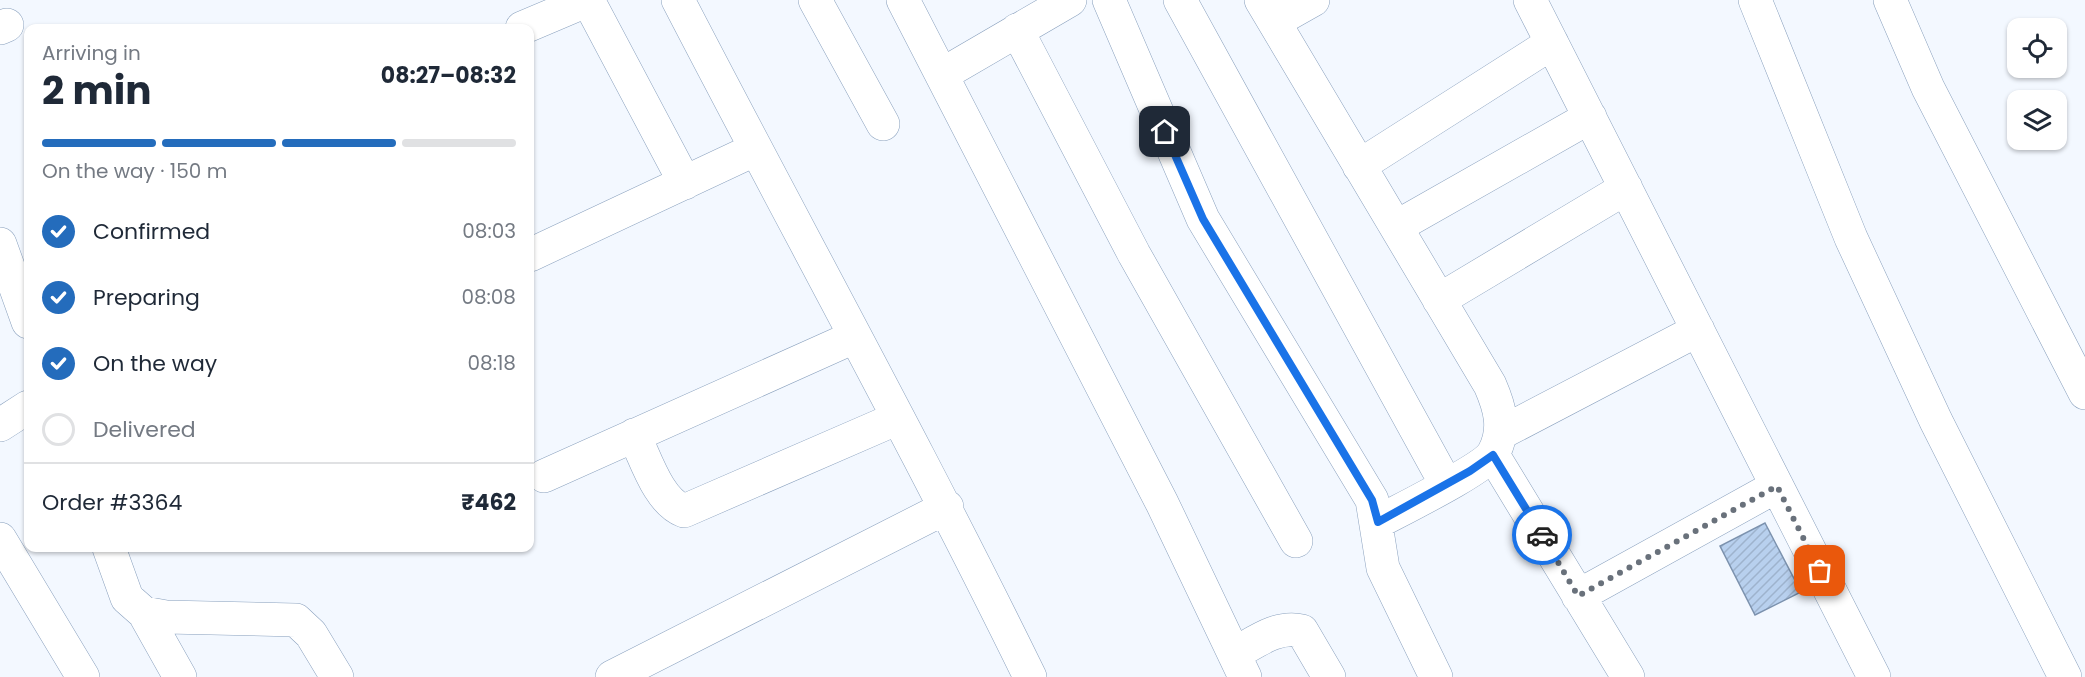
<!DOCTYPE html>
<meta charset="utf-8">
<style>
:root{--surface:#fff;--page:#f2f2f3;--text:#1f2937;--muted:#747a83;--line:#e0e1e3;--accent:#246cbc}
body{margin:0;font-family:Poppins,sans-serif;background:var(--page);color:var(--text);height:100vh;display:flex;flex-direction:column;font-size:22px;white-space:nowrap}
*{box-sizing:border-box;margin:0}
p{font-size:20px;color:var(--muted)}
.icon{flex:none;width:33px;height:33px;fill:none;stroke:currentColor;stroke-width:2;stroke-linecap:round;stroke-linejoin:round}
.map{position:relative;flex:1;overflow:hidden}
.side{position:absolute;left:24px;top:24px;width:510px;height:528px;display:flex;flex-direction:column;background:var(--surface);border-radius:12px;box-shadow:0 2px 4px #0004}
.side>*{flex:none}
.controls{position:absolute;left:2007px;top:18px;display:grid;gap:12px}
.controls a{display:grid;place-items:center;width:60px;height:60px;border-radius:12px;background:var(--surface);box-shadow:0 2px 4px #0004;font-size:30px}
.pin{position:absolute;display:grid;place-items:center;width:51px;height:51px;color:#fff;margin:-26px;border-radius:12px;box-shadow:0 3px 9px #0006}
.courier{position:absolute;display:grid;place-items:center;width:60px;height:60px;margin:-30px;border:4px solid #1a73e8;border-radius:50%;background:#fff;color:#222;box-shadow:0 2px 8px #0007}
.head em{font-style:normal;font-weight:700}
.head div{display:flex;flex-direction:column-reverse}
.head{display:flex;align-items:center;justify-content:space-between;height:102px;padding:0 18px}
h1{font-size:39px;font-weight:700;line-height:45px}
.bar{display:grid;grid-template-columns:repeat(4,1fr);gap:9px 6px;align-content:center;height:72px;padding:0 18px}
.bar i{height:8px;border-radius:4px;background:var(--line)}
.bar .current{background:var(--accent)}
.bar p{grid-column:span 4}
.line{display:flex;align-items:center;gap:15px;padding:0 18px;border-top:2px solid var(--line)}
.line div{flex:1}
ol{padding:0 18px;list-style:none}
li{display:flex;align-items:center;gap:18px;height:66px}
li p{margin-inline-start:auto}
li .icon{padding:6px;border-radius:50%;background:var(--accent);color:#fff;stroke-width:4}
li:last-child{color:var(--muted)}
li i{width:33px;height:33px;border:3px solid var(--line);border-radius:50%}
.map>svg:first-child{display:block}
</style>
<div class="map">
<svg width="2085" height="677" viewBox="0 0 2085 677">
<defs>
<pattern id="building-hatch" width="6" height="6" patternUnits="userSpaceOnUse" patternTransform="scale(1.5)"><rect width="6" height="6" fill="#b8d0ee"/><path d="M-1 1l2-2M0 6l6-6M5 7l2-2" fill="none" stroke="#9eb3cd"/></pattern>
</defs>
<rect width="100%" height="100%" fill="#f3f8ff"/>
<!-- building -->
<path fill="url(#building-hatch)" stroke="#7c92ae" stroke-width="1.5" d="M1765,523l36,69 -46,23 -35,-69z"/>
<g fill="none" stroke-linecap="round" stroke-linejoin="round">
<defs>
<path id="minor" d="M588,0l97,183
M678,0c117,226 240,448 352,677
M815,0l68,124
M903,0l259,503 83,174
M1109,0l94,219 169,281 11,68 53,109
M1180,0l266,484
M1261,0l229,385c10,23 16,44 4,67 -8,16 -96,59 -116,70
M1530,0l344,677
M1755,0l96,238 85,183 129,256
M1890,0l38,88 157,305
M1274,22l39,-22
M0,28l7,-3
M522,28l66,-28
M1017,30l117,224 162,287
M943,74l127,-74
M1359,166l193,-123
M1396,227l194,-110
M0,244l28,78
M530,255l226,-106
M1439,300l187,-112
M0,425l28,-18
M1501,433l197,-103
M634,435c12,24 24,66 50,76l214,-93
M1493,455l135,222
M544,476l310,-139
M0,539l83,138
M109,548l18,50 17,15 22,4 130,3 15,14 26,43
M1578,596l199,-110
M144,613l36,64
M1234,654c22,-12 43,-29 68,-23l27,46
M612,677l335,-170"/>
</defs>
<!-- minor casing -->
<use href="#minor" stroke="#8aa1be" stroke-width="34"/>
<!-- minor -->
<use href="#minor" stroke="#fff" stroke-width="33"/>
</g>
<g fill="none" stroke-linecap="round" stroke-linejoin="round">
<!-- done -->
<path stroke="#69717b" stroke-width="6" stroke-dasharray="0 10.8" d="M1542,535l36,61 199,-110 43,85"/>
<!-- route -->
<path stroke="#1a73e8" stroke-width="8" d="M1165,132l38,87 169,281 6,22 92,-51 23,-16 49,80"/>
</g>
</svg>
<div class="controls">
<a><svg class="icon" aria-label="locate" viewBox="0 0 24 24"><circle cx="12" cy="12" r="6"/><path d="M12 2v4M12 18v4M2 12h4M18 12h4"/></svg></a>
<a><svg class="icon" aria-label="layers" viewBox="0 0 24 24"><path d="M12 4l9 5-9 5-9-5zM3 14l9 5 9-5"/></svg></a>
</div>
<div class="pin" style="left:1820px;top:571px;background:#ea580c"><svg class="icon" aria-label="bag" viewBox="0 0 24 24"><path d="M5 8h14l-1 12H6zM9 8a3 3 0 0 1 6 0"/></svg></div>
<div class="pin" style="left:1165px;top:132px;background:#1f2937"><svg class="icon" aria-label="home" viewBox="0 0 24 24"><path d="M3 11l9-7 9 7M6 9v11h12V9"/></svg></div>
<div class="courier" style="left:1542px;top:535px"><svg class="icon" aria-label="car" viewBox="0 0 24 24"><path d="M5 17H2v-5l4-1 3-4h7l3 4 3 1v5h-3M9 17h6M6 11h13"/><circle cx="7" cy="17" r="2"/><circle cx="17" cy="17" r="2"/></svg></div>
<section class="side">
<div class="head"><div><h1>2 min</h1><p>Arriving in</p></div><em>08:27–08:32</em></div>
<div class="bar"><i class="current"></i><i class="current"></i><i class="current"></i><i></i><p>On the way · 150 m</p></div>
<ol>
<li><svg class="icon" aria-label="check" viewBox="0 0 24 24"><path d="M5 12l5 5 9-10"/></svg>Confirmed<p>08:03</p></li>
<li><svg class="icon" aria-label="check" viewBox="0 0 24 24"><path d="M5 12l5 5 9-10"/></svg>Preparing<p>08:08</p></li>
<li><svg class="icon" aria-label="check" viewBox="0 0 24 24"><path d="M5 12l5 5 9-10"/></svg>On the way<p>08:18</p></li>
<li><i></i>Delivered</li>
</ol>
<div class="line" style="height:78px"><div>Order #3364</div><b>₹462</b></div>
</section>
</div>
